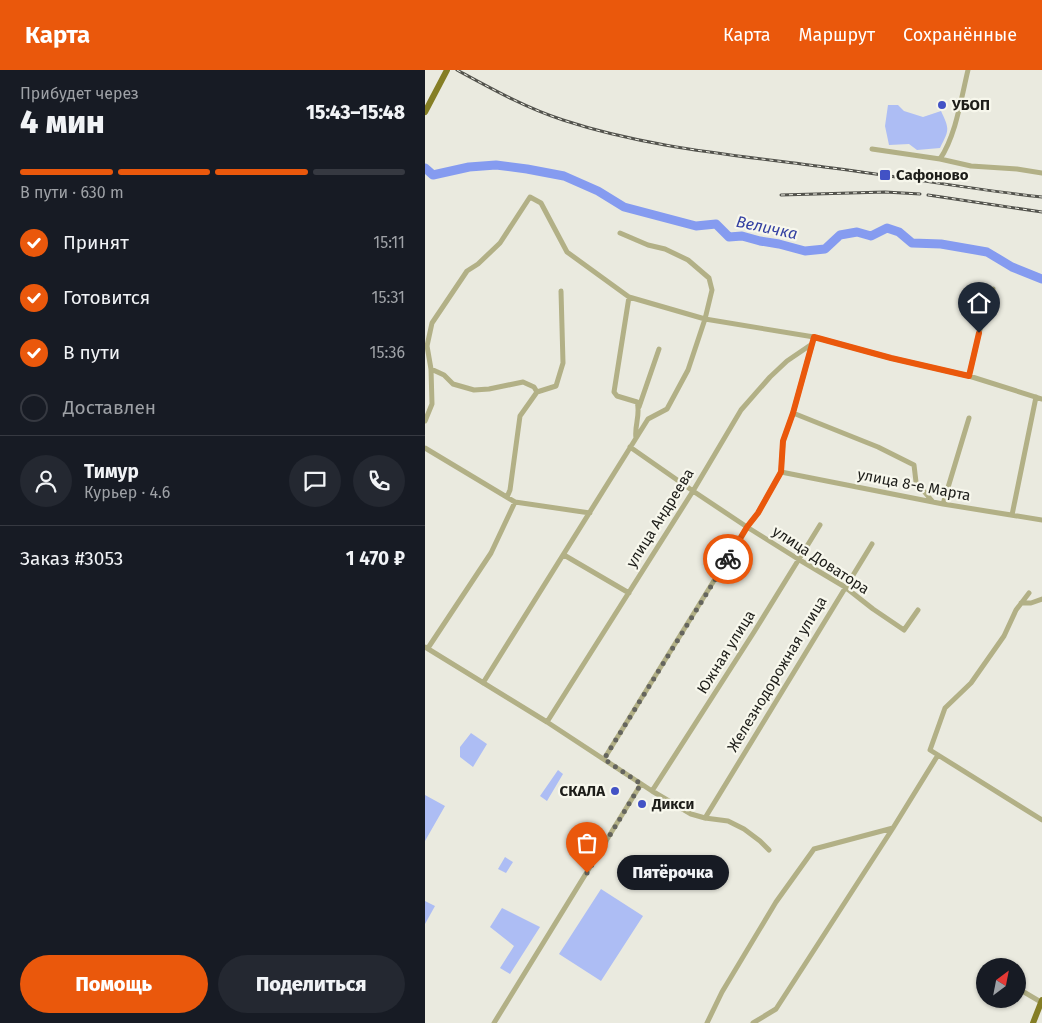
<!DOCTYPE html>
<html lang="ru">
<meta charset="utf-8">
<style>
:root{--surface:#171b24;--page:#242831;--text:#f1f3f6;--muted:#9ea1a6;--line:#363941;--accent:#ea580c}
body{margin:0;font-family:"Fira Sans",sans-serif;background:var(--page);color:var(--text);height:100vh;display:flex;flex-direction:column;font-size:19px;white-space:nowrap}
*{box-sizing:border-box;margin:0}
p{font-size:16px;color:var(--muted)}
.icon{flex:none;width:28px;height:28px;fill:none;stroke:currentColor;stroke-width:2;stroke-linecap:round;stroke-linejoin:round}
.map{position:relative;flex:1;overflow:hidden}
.drawer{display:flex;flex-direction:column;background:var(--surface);width:425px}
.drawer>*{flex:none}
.needle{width:32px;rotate:32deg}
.buttons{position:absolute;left:551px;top:888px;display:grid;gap:10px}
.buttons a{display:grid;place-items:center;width:50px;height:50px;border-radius:50%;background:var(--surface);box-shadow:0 1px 4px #0004;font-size:25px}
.pin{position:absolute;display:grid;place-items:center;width:42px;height:42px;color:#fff;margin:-51px -21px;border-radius:50% 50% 50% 0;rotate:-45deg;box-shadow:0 0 5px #0007}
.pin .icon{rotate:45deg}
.courier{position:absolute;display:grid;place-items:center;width:50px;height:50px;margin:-25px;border:4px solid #ea580c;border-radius:50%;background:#fff;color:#222;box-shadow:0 1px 6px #0007}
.bubble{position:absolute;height:35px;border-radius:18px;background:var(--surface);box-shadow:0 1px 4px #0004;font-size:16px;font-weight:800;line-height:35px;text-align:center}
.headline em{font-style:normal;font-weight:800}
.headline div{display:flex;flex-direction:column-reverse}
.headline{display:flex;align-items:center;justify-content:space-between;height:85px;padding:0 20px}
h1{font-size:32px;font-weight:800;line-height:38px}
.bar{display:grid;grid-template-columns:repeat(4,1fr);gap:8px 5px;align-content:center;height:60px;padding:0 20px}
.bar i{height:6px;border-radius:4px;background:var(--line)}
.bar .active{background:var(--accent)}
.bar p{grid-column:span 4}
.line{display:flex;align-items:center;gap:12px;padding:0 20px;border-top:1px solid var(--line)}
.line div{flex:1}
.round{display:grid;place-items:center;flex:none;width:52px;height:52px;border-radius:26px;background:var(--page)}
ol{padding:0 20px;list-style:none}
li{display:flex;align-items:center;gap:15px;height:55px}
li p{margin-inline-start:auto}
li .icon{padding:5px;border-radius:50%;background:var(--accent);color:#fff;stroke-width:4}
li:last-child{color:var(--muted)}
li i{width:28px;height:28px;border:2px solid var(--line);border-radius:50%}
.action{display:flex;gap:10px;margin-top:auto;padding:10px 20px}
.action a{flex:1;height:58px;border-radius:30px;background:var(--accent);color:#fff;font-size:20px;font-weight:800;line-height:58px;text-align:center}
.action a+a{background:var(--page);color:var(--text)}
header{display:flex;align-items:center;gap:30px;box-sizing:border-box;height:70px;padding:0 25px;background:var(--accent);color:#fff}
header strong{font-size:24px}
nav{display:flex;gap:28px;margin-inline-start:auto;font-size:18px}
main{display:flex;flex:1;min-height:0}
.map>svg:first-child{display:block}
</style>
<header>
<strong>Карта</strong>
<nav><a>Карта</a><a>Маршрут</a><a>Сохранённые</a></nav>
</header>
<main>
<section class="drawer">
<div class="headline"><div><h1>4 мин</h1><p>Прибудет через</p></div><em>15:43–15:48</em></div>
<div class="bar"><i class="active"></i><i class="active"></i><i class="active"></i><i></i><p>В пути · 630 m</p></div>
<ol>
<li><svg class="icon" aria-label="check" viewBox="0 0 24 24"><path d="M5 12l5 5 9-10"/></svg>Принят<p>15:11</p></li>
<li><svg class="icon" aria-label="check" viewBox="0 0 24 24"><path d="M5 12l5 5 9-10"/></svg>Готовится<p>15:31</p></li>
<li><svg class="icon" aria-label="check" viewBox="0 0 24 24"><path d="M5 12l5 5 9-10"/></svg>В пути<p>15:36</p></li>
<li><i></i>Доставлен</li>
</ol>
<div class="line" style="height:90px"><a class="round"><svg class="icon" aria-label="person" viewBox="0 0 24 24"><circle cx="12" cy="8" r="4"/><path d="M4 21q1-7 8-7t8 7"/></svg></a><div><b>Тимур</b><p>Курьер · 4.6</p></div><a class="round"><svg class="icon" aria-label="chat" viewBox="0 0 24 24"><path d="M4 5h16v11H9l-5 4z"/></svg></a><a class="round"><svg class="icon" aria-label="phone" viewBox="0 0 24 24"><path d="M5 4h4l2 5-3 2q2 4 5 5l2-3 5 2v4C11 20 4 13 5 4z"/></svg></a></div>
<div class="line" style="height:65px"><div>Заказ #3053</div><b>1 470 ₽</b></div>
<div class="action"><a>Помощь</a><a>Поделиться</a></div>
</section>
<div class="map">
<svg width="617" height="953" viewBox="0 0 617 953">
<rect width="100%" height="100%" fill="#eaeadf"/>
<!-- green -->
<path fill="#adbdf4" d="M463,35h10l6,6 19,6 18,-6c9,19 8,19 -1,37l-23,2 -8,-6 -20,1 -4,-19z
M46,663l16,11 -14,23 -13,-10v-10z
M133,700l5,4 -16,27 -7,-5z
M0,725l20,11 -20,35z
M80,787l8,5 -7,11 -8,-4z
M176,819l42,27 -42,65 -42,-27z
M0,831l10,5 -10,18z
M77,838l38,19 -30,47 -10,-6 14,-22 -24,-19z"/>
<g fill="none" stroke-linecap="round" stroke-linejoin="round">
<!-- river -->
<path stroke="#859bf0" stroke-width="9" d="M0,98l8,7 36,-8 27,-2 31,4 37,7 34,15 26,16 72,19 20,-2 13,13 13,-1 18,5 19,3 26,7 20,-2 15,-14 17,-3 14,4 16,-8 12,4 13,11 29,1 46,8 25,15 30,12"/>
<!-- minor -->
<path stroke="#b2b086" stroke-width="5" d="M447,79l68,10c16,-24 21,-60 28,-89
M515,89l31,7 46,3 25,4
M204,227l-15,95 3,4 20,6c4,12 -3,24 -1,36
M6,299l13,6 9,9 21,6 15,-1 34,-7 11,5 3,5
M544,306l10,-43 14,-44
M214,337l20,-58
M368,343l85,34 36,18 2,17 17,20
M0,351l7,-17 -1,-35 -4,-23 5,-23 35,-52 11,-7 22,-21 30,-46 11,6 26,49 62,45 76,22 109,18 77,21 78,18 73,23
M205,377l63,44 54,36 51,32 47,28 28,22 31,21 14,-20
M0,378l90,54 75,11
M356,402l162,32 99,16
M82,427l3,-7 10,-74 17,-24 19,-6 7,-23 -2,-72
M518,434l26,-86
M587,445l24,-118
M139,485l65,38
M596,533h10l11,-4
M0,577l122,75 105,69 39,23 14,4 23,3 16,8 16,12 9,9
M3,578l63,-95 24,-51
M58,613l165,-264 19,-10 21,-39 17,-51 7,-29 -3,-12 -21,-18 -23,-11 -17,-4 -28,-12
M122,652l146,-231 48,-81 29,-33 17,-16 25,-17
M513,685l-8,-5 15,-42 26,-25 33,-47 12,-26 13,-17
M179,689l143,-232 11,-14 23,-41 2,-31 10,-28 21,-76
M227,721l102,-159 66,-107
M280,748l167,-274
M592,918l24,14
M69,953l147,-239
M282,953l15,-31 54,-90 38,-53 79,-21
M328,953l23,-14 117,-181 45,-73 104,65"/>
<!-- major -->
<path stroke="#857e25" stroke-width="6" d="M0,42l22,-42
M608,953l9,-23"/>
<defs>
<path id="rail" d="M32,0c35,19 69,38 106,50 85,28 173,35 261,47 73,9 145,22 218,30
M356,125l104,-3 35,2
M503,125l114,17"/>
</defs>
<!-- rail casing -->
<use href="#rail" stroke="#53534d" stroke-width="3"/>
<!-- rail -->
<use href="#rail" stroke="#f7f7ec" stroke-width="1" stroke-dasharray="4" stroke-linecap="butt"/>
</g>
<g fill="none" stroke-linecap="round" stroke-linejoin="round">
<!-- done -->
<path stroke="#65655e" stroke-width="5" stroke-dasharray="0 9" d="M162,803l54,-89 -37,-25 124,-200"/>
<!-- route -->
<path stroke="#ea580c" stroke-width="6" d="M303,489l19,-32 11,-14 23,-41 2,-31 10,-28 21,-76 77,21 78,18 10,-43"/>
</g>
<!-- markers -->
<g fill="#4252c5" stroke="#f7f7ec" stroke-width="2">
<circle cx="517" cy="35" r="5"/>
<rect x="454" y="99" width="12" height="12" rx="2.5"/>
<circle cx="190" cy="721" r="5"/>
<circle cx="217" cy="734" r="5"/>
</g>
<g text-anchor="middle" stroke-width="4.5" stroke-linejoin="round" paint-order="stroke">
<!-- poi labels -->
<g font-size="15" font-weight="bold" fill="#1d1d19" stroke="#f7f7ec" text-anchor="start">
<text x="527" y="40">УБОП</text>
<text x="471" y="110">Сафоново</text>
<text x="180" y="726" text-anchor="end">СКАЛА</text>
<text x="227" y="739">Дикси</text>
</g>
<!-- street labels -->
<g font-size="15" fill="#1d1d19" stroke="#f7f7ec">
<text transform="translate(489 415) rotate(11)" y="5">улица 8-е Марта</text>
<text transform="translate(235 448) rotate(-58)" y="5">улица Андреева</text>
<text transform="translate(396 490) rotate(33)" y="5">улица Доватора</text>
<text transform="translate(301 582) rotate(-58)" y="5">Южная улица</text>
<text transform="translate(352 604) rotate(-59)" y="5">Железнодорожная улица</text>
</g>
<!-- water labels -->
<g font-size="16" font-style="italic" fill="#323fa1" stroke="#f7f7ec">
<text transform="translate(342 157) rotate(12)" y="6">Величка</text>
</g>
</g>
</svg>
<div class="buttons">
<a><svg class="needle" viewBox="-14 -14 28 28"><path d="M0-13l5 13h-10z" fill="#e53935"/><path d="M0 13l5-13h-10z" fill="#9ea1a6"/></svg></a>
</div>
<div class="pin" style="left:162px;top:803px;background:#ea580c"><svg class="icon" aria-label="bag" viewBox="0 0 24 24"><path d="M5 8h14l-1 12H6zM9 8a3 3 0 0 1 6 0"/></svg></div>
<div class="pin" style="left:554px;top:263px;background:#1f2937"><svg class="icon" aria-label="home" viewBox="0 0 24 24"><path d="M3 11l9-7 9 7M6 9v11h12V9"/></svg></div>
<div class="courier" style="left:303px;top:489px"><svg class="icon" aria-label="bike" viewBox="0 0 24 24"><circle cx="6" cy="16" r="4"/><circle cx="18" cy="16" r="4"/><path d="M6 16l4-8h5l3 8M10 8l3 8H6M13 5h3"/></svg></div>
<div class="bubble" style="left:192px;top:785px;width:112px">Пятёрочка</div>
</div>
</main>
